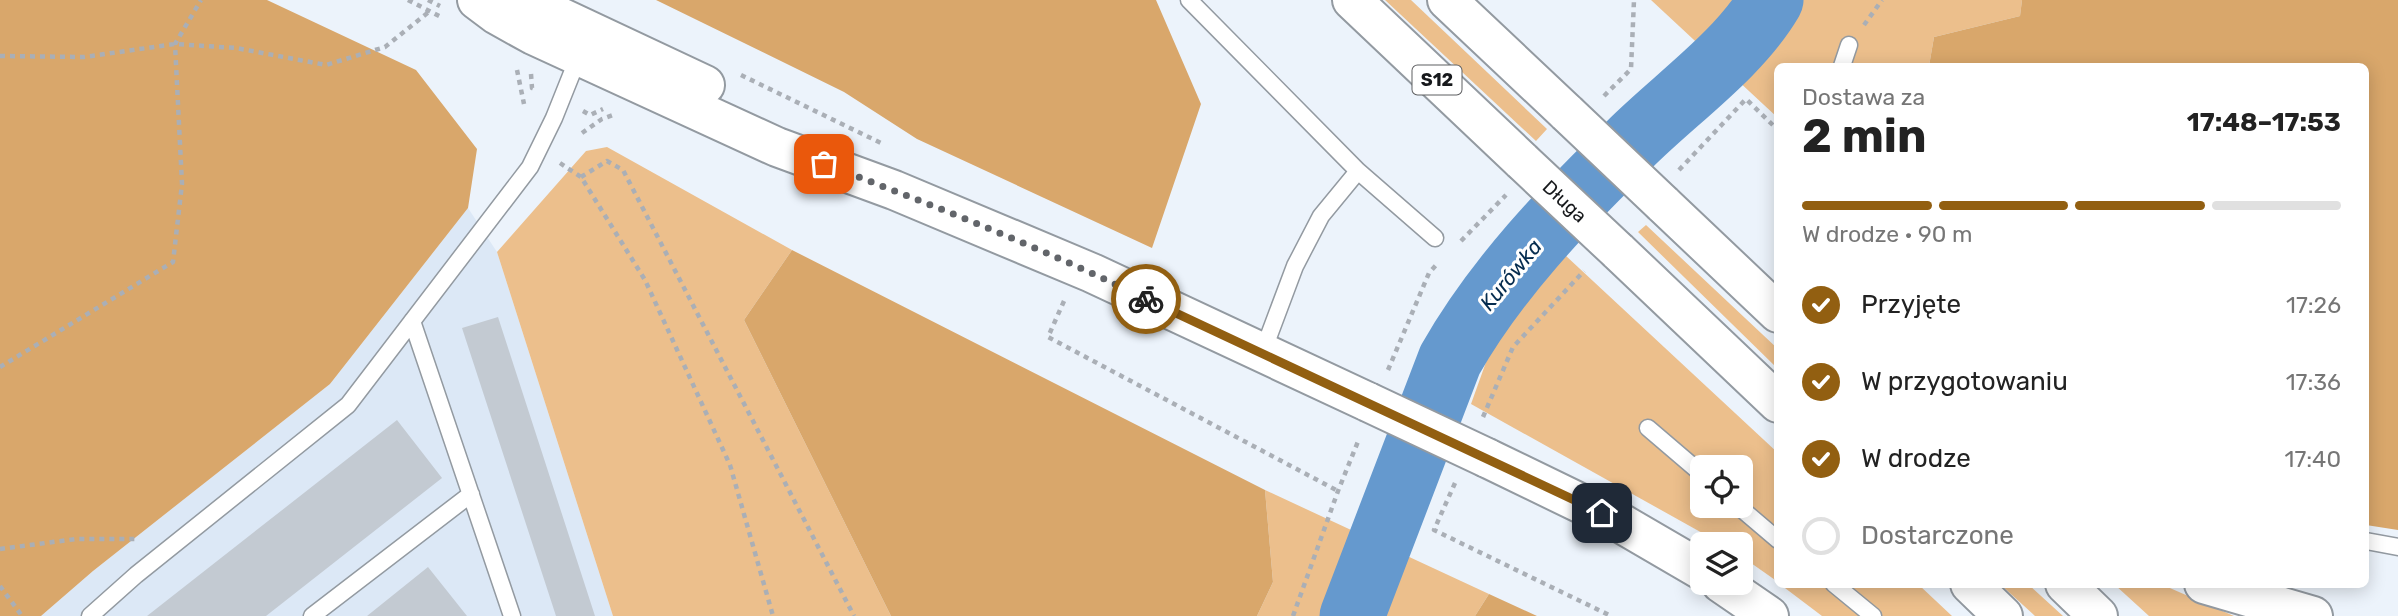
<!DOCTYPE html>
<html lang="pl">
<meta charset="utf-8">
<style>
:root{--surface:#fff;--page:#f2f2f2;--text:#222;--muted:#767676;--line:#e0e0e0;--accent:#925f11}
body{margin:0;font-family:Rubik,sans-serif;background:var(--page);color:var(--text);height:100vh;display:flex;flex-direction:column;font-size:26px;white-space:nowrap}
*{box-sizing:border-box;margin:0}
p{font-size:23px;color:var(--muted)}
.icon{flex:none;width:38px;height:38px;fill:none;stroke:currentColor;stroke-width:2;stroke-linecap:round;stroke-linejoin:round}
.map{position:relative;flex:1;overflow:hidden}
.drawer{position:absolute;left:1774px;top:63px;width:595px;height:525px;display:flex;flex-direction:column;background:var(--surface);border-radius:10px;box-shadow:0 4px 18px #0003}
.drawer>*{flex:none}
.tools{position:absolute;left:1690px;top:455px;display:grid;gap:14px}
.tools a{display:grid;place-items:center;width:63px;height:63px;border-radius:10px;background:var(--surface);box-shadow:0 4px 18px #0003;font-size:35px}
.pin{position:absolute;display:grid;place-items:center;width:60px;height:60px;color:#fff;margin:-30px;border-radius:14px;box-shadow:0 4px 10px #0006}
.courier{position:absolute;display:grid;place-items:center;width:70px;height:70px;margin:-35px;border:5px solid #925f11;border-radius:50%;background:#fff;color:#222;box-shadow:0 2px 9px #0007}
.head em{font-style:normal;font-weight:700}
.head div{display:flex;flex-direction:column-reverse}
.head{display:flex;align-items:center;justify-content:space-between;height:119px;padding:0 28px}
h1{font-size:46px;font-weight:700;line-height:52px}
.bar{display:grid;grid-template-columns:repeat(4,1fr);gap:10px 7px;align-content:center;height:84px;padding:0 28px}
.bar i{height:9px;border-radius:5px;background:var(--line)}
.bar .on{background:var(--accent)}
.bar p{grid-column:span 4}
ol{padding:0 28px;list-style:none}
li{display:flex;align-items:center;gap:21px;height:77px}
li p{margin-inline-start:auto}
li .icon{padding:7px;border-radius:50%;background:var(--accent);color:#fff;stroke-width:4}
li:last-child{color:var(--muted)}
li i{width:38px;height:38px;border:4px solid var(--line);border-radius:50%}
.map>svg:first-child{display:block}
</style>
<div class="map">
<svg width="2398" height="616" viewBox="0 0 2398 616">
<rect width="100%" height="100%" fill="#ecf3fb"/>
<!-- built -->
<path fill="#dce8f6" d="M468,208l29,44 116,364h-572l52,-45 237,-187z"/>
<!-- green -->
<path fill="#ecbf8c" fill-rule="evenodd" d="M1385,0h26l136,129 -11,12z
M1651,0h371l-2,16 -86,21 -5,29h-151v52z
M607,147l185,103 -48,70 147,296h-278l-116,-364 89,-101z
M1646,225l132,124v20l-140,-137z
M1565,255l213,198v129l-37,-26v-12h-19l-251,-140 19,-53 44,-60zM1703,467h38v39h-38z
M1265,490l224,104 -14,22h-218l16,-34z
M1781,585h138l33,31h-130z
M2001,585h28l34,31h-28z
M2115,585h48l71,31h-85z"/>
<!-- forest -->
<path fill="#d9a76b" d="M0,0h267l149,70 61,79 -9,59 -138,176 -237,187 -52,45h-41z
M656,0h500l45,104 -49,144 -235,-109 -73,-47z
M2022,0h376v530l-32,-5v-459h-437l5,-29 86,-21z
M792,250l473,240 8,92 -16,34h-366l-147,-296z
M1489,594l48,22h-62z"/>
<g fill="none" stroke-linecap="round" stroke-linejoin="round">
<!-- river -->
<path stroke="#6599ce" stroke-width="65" d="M1352,616l98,-256c46,-81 113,-151 180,-216 45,-45 109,-89 141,-144"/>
</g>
<!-- building -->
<path fill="#c3cad2" d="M498,317l97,299h-39l-94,-288z
M397,420l45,58 -176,138h-119z
M428,567l39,49h-100z"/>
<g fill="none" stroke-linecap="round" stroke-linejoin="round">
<defs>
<path id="service" d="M1189,0l169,171 77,67
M1842,66l7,-21
M412,321l100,295
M1262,354l33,-88 26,-50 37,-45
M1648,428l55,47
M1738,506l40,34
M2366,541l32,6
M1834,584l39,32
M90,616l46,-41 212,-170 182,-238 24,-49 26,-65
M312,616l159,-122"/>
<path id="tertiary" d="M477,0l20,15 36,20 244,112 117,43 198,83 276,129
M524,0l181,85
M1487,458l132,64 84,49
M1721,583l48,33"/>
<path id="motorway" d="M1352,0l170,161
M1447,0l120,113
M1663,204l115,109
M1618,251l160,152
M1970,584l33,32
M2065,584l33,32
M2204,584l109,32"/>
</defs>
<!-- service casing -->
<use href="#service" stroke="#939aa1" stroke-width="19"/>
<!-- tertiary casing -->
<use href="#tertiary" stroke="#939aa1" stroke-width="42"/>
<!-- motorway casing -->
<use href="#motorway" stroke="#939aa1" stroke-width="42"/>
<!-- path -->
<path stroke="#aaafb6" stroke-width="4.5" stroke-dasharray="5 5" stroke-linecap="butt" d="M408,0l35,18
M428,0l12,6
M1864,25l18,-25
M0,56l84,1 91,-13 61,4 90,17 59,-18 45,-36
M517,70l7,34
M531,74l1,14 5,2
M741,75l140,68
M1604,96l27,-27 3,-69
M583,111l7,4 13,-6
M582,133l20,-14 11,-4
M560,163l21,14 64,103 85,185 43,151
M1679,170l67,-71 32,31
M581,177l26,-16 16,9 231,446
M1461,241l45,-46
M1064,301l-16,36 290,154
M0,367l173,-105 9,-78 -7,-140 26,-44
M1388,370l41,-97 8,-9
M1483,417l30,-70 71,-76
M1455,483l-21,47 177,86
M0,549l76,-10h62
M0,586l22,30
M1293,616l45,-125 21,-52"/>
<!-- service -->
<use href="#service" stroke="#fff" stroke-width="16"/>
<!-- tertiary -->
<use href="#tertiary" stroke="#fff" stroke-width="38"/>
<!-- motorway -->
<use href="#motorway" stroke="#fff" stroke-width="38"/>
<defs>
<path id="tertiary-bridge" d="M1368,402l119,56"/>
<path id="motorway-bridge" d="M1567,113l96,91
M1522,161l96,90"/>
</defs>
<!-- tertiary-bridge casing -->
<use href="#tertiary-bridge" stroke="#939aa1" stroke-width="42" stroke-linecap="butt"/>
<!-- motorway-bridge casing -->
<use href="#motorway-bridge" stroke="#939aa1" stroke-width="42" stroke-linecap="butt"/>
<!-- tertiary-bridge -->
<use href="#tertiary-bridge" stroke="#fff" stroke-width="38"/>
<!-- motorway-bridge -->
<use href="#motorway-bridge" stroke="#fff" stroke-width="38"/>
</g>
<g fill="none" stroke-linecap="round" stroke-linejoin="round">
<!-- done -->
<path stroke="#62656a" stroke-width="7" stroke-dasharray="0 12.6" d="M824,164c109,41 218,84 322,135"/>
<!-- route -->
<path stroke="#925f11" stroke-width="9" d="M1146,299l456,214"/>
</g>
<g text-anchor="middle" stroke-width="6" stroke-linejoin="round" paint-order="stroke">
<!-- shield labels -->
<rect fill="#fff" stroke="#5d5e60" stroke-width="2" x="1412.5" y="65.5" width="49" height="29" rx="5"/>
<g font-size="18" font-weight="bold" fill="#17191c">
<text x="1437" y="86">S12</text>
</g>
<!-- street labels -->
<g font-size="19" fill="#17191c" stroke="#fff">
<text transform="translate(1565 201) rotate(43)" y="7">Długa</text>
</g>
<!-- water labels -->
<g font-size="21" font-style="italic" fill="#052c4f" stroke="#fff">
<text transform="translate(1511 275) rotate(-51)" y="7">Kurówka</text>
</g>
</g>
</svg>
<div class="tools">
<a><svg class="icon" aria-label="locate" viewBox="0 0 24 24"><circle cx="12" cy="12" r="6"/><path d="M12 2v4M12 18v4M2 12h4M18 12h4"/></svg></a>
<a><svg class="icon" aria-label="layers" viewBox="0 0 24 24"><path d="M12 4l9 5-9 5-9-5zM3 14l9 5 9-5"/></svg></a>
</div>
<div class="pin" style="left:824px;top:164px;background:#ea580c"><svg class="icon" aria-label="bag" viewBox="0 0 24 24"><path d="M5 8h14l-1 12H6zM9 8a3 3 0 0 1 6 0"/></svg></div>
<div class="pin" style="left:1602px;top:513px;background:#1f2937"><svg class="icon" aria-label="home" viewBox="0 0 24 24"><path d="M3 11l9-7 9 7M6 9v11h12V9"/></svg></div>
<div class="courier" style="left:1146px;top:299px"><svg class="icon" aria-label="bike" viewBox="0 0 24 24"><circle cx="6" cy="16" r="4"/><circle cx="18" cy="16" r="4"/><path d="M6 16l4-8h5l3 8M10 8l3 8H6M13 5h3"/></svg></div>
<section class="drawer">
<div class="head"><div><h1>2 min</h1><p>Dostawa za</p></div><em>17:48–17:53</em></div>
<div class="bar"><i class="on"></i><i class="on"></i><i class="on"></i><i></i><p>W drodze · 90 m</p></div>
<ol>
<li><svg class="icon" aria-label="check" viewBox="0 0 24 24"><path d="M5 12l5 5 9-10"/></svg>Przyjęte<p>17:26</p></li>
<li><svg class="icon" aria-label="check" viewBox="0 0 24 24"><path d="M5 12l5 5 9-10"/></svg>W przygotowaniu<p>17:36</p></li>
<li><svg class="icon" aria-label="check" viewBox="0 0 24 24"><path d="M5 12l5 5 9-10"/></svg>W drodze<p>17:40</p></li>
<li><i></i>Dostarczone</li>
</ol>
</section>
</div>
